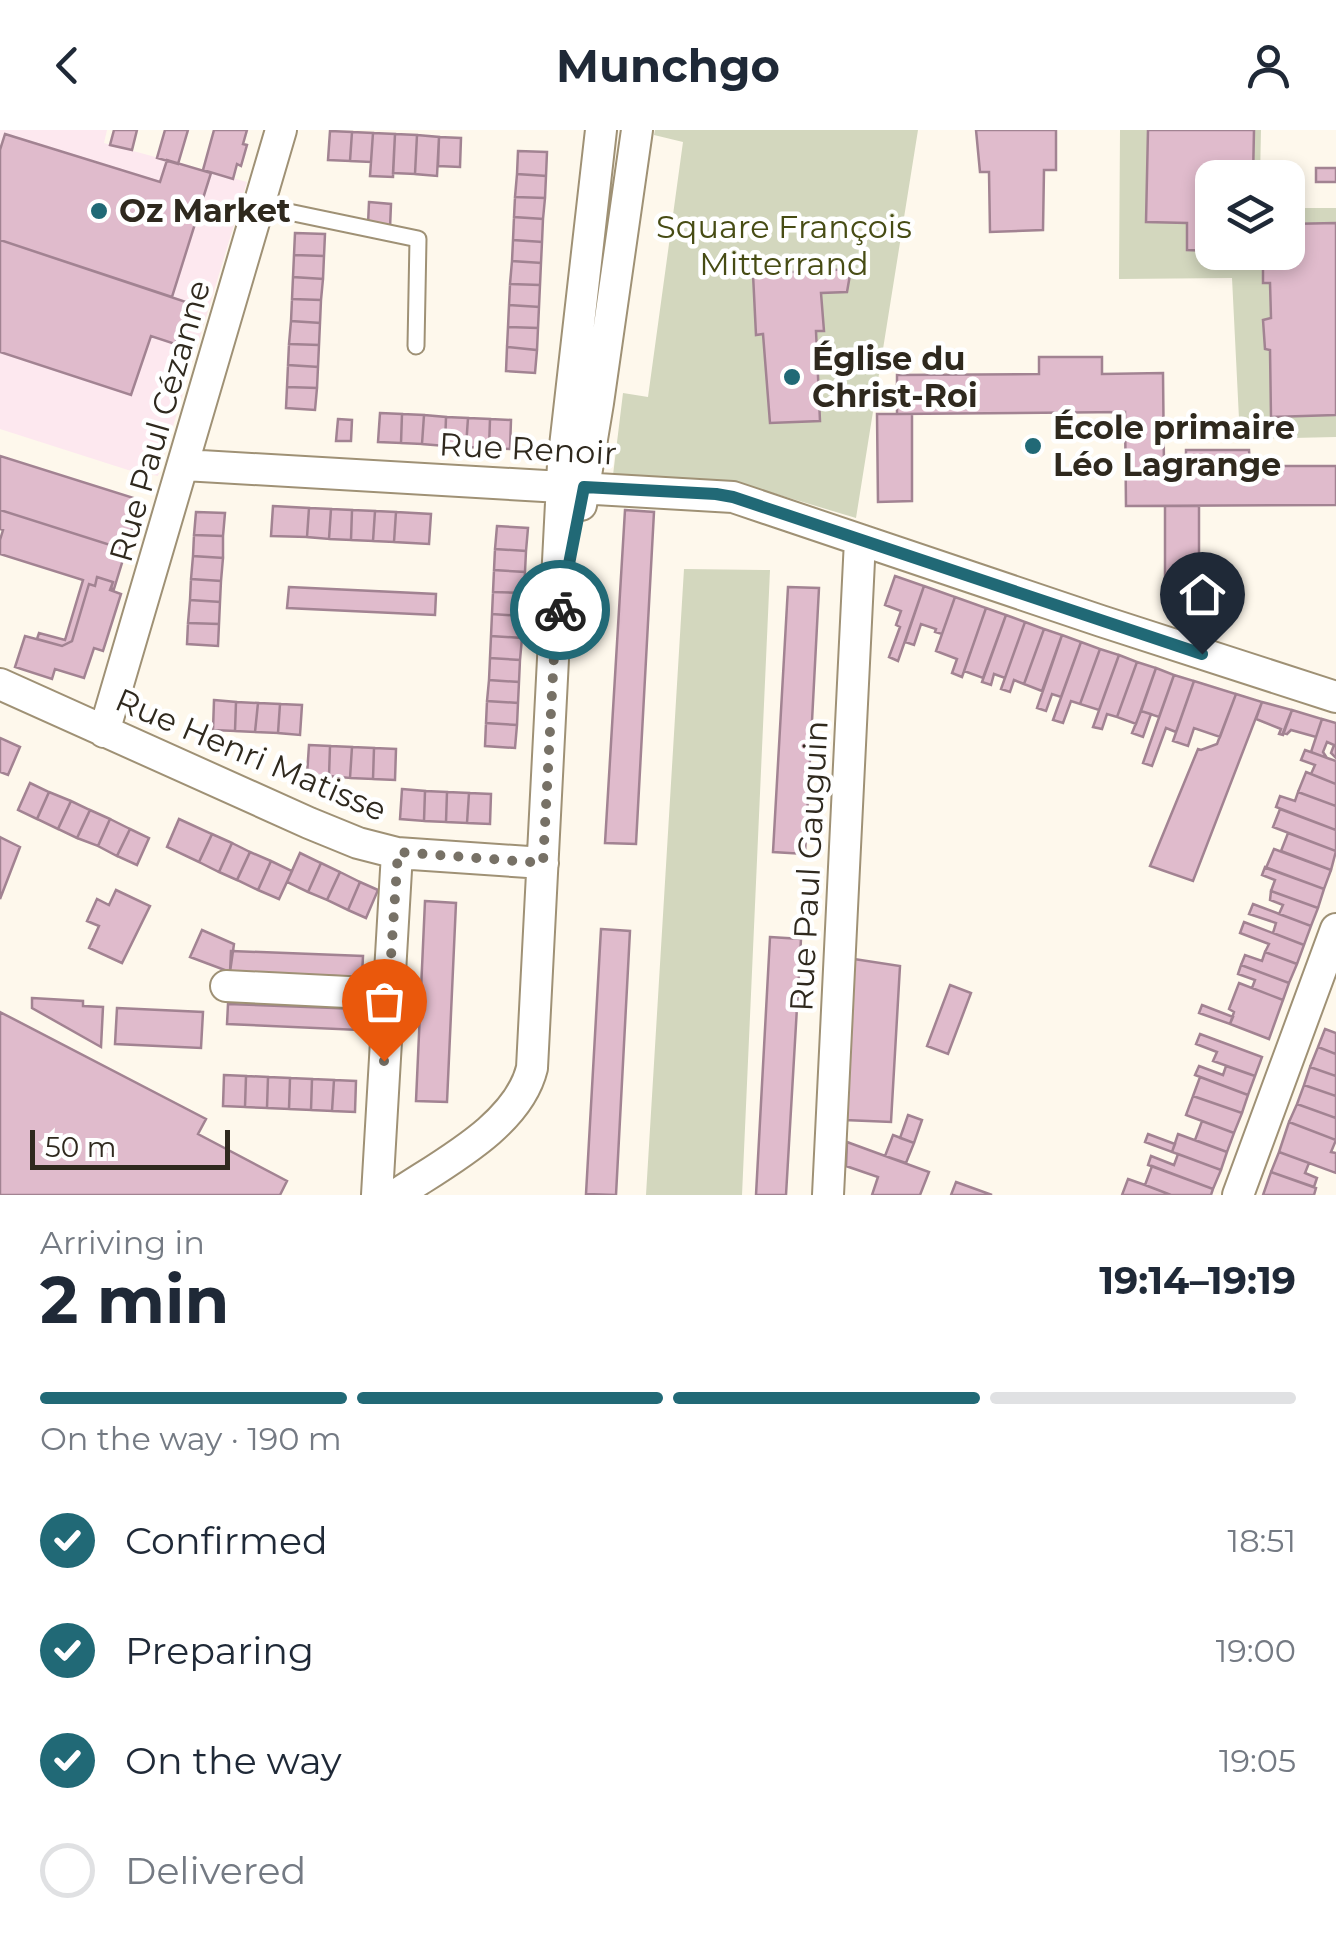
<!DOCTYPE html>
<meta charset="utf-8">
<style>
:root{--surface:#fff;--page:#f6f6f7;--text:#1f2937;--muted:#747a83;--line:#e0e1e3;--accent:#216976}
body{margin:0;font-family:Montserrat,sans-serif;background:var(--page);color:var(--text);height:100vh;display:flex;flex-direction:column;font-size:38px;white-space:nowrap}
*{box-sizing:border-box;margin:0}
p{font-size:32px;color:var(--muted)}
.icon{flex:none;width:55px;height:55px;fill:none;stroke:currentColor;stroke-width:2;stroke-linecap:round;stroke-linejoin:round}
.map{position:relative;height:1065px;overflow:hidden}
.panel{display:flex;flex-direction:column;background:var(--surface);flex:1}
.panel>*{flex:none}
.tools{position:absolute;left:1195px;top:30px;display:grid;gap:20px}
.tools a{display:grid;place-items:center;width:110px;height:110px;border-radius:20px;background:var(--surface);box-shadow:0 5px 15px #0003;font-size:50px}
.scale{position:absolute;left:30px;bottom:25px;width:200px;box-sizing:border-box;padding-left:10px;border:5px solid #2f291e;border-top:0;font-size:28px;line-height:35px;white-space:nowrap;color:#2f291e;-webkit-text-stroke:8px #fff;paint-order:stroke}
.pin{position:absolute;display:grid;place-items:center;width:85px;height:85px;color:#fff;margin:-102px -42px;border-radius:50% 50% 50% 0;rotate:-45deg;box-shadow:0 0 10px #0007}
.pin .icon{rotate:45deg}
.courier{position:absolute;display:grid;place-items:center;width:100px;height:100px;margin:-50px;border:8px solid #216976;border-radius:50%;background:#fff;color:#222;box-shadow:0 2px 12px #0007}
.headline em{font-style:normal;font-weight:700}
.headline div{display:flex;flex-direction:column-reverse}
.headline{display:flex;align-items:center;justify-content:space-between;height:170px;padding:0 40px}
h1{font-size:65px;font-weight:700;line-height:75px}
.bar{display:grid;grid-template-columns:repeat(4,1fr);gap:15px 10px;align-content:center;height:120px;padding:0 40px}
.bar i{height:12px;border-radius:8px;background:var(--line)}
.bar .active{background:var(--accent)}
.bar p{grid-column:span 4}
ol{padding:0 40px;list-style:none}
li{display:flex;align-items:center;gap:30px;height:110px}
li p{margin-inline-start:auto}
li .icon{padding:10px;border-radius:50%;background:var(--accent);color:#fff;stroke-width:4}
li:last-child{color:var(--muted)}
li i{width:55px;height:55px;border:5px solid var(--line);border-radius:50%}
header{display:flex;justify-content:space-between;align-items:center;height:130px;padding:0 40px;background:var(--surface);font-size:45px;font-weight:700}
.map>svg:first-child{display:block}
</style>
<header><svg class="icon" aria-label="back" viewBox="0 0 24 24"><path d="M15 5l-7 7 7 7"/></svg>Munchgo<svg class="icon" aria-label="person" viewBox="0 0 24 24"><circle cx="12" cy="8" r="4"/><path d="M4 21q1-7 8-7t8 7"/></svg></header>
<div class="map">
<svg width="1336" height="1065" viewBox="0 0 1336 1065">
<rect width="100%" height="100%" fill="#fef8ec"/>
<!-- commercial -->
<path fill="#fde8ef" d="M0,0h107l-3,13 143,39 -89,294 -30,-6 -128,-41z"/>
<!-- green -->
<path fill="#d3d7be" d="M655,0h263l-62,388 -110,-33 -133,-10 10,-82 25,4 35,-255 -29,-7z
M1120,0h141l-1,47 -48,1v74h76v-44h48v229l-96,2 -8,-161 -113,1z
M684,439l86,1 -28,625h-96z"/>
<!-- building -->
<path fill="#e0bbcc" stroke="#a28392" stroke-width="2.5" d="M114,0h23l-5,20 -22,-5z
M165,0h23l-10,34 -21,-6z
M214,0h33l-4,14 4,1 -6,21 -4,-2 -4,15 -30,-9z
M976,0h80v40h-12l-1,60 -53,2 -1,-60h-9z
M1148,0h106l-1,48h-41v73l-25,-1v-27l-41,-1z
M330,1l22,1 -2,29 -22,-1z
M352,2l21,1 -2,29 -21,-1z
M373,3l22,1 -2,43 -23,-1z
M5,4l155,48 7,-22 44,13 -39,124 -172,-57v-90z
M395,4l22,1 -2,39 -22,-1z
M417,5l22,2 -2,39 -22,-2z
M439,7l22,1 -1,29 -22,-1z
M518,21l29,1 -1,24 -29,-2z
M1316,38h20v14h-20z
M517,44l29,2 -1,22 -30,-1z
M515,67l30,1 -2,21 -29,-2z
M369,72l22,2 -1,24 -22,-4z
M514,87l29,2 -1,23 -29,-2z
M1336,93v192l-65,2 -1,-67 -5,-1 -2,-29 8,-2 -1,-35h-7v-31h25v-28z
M295,103l30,1 -1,22 -30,-1z
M0,110l189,63 -14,41 -24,-8 -20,59 -131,-43z
M513,110l29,2 -1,21 -29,-2z
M294,125l30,1 -1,23 -30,-2z
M512,131l29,2 -1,22 -30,-1z
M851,139l-4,23 -26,1 3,38h-8l4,90 -50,2 -7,-89 -7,1 -3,-61z
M293,147l30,2 -2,21 -29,-1z
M510,154l30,1 -1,22 -30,-2z
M292,169l29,1 -1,23 -29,-2z
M509,175l30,2 -1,21 -30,-1z
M291,191l29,2 -1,22 -30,-1z
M508,197l30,1 -1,22 -30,-3z
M289,214l30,1 -1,22 -30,-2z
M507,217l30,3 -2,23 -29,-2z
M1039,227h63v17l61,-1 1,94h22v-17h63l1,16h86v39l-210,1 -1,-94 -228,2v-39l142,-1z
M288,235l30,2 -1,21 -30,-1z
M287,257l30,1 -2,22 -29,-2z
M380,283l22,1 -1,29 -23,-1z
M402,284l22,1 -2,29 -21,-1z
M877,284h35v87l-34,1z
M424,285l22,2 -1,29 -23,-2z
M446,287l22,1 -2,29 -21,-1z
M468,288l22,1 -1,29 -23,-1z
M338,289l14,1 -1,21h-15z
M490,289l21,1 -1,29 -21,-1z
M0,326l140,44 -15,53 -3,-1 1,-3 -123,-39z
M273,376l36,2 -2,29 -36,-1z
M1165,376h34v87h-34z
M309,378l22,1 -2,30 -22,-2z
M331,379l21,1 -1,30 -22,-1z
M0,380l123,39 -1,3 3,1 -11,36 -3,-1 2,-6 -16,-5 -2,9 -6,-2 -17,57 -10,5 -25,-7 2,-6 26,7 18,-60 -83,-26v-14l3,-10 -3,-1z
M352,380l23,1 -2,30 -22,-1z
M625,380l29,2 -18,332 -31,-1z
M375,381l21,1 -2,30 -21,-1z
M196,382l29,1 -2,23 -29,-1z
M396,382l35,2 -2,30 -35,-2z
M497,396l31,2 -2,23 -31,-2z
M194,405l29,1v22l-30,-2z
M495,419l31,2 -1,21 -31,-2z
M193,426l30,2 -2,23 -30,-2z
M494,440l31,2 -1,21 -31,-1z
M895,446l29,10 -26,75 -9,-4 11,-30 -4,-2 5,-14 -16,-6z
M97,447l16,5 -3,8 11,4 -18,57 -9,-3 -10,30 -29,-9 -3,10 -37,-12 10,-31 37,10 10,-5 17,-57 6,2z
M191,449l30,2 -1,21 -30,-2z
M924,456l31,11 -13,37 -7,-2 1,-3 -15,-5 -7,21 -9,-3z
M289,457l147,7 -1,21 -148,-7z
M788,457l31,1 -14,266 -32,-2z
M493,462l31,1 -1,23 -31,-2z
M955,467l31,11 -24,69 -10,-4 5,-14 -21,-8z
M190,470l30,2 -1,22 -31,-1z
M986,478l20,7 -23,63 -19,-7z
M492,484l31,2 -1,22 -31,-2z
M1006,485l19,7 -20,56 -11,-4 -3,11 -9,-3z
M1025,492l19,7 -20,55 -10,-4 -4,12 -9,-3z
M188,493l31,1 -1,22 -31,-2z
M1044,499l18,6 -20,56 -18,-7z
M1062,505l19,7 -20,55 -9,-3 -6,17 -9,-3z
M491,506l31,2 -2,22 -30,-2z
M1081,512l19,7 -20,55 -9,-3 -8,22 -10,-3z
M1100,519l19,6 -20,55 -19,-6z
M1119,525l18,7 -20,55 -10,-3 -5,15 -9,-2z
M490,528l30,2 -1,22 -30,-2z
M1137,532l19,6 -20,56 -19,-7z
M1156,538l18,7 -15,42 -18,-6z
M1174,545l20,6 -18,51 -10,-4 -14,38 -9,-3z
M489,550l30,2 -1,21 -31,-2z
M1194,551l42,13 -16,43 -26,-9 -6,18 -15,-5z
M1236,564l26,8 -69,179 -43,-15 48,-117 3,1 16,-6z
M214,570l22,2 -1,29 -22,-1z
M487,571l31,2 -1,22 -31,-2z
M236,572l22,1 -3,29 -20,-1z
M1262,572l30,8 -9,25 -4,-1 2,-5 -25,-10z
M258,573l22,1 -2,29 -23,-1z
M280,574l22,1 -2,30 -22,-2z
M1292,580l30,9 -6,18 -25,-7 -4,4 -4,-1z
M1141,581l10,3 -8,23 -11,-4z
M1322,589l14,4v35l-5,-5 3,-8 -7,-3 -4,10 4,6 -16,-6z
M486,593l31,2 -2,23 -30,-2z
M0,608l20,9 -12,28 -8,-3z
M309,615l21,1 -1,30 -22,-1z
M330,616l22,1 -2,31 -21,-2z
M352,617l22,1 -1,31 -23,-1z
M374,618l22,1 -1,31 -22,-1z
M1305,620l31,11v23l-25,-10 4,-9 -14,-5z
M1306,642l30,12v22l-38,-14z
M30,653l19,9 -12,27 -19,-9z
M402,659l23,2 -1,30 -24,-2z
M425,661l22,1 -1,30 -22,-1z
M49,662l22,9 -13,28 -21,-10z
M447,662l22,1 -2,30 -21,-1z
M1298,662l38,14v24l-60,-23 4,-11 15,5z
M469,663l22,1 -1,30 -23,-1z
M71,671l19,9 -13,28 -19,-9z
M1280,679l56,21v21l-63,-24z
M90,680l20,9 -12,27 -21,-8z
M110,689l20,10 -13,27 -19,-10z
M179,689l33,15 -13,28 -32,-15z
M130,699l19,9 -12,27 -20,-9z
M1288,703l48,18 -5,19 -50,-19z
M212,704l20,9 -13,29 -20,-10z
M0,707l20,10 -20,52z
M232,713l18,9 -13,28 -18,-8z
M1274,719l57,21 -7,19 -58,-21z
M250,722l21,9 -13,29 -21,-10z
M300,723l21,10 -13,29 -21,-10z
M271,731l21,10 -13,28 -21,-9z
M321,733l19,9 -13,28 -19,-8z
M1265,737l59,22 -6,19 -47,-17 4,-11 -13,-5z
M340,742l20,10 -12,28 -21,-10z
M360,752l18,8 -12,28 -18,-8z
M116,760l34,16 -28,57 -33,-15 10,-22 -12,-5 10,-22 12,6z
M1271,761l47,17 -7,18 -32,-12 4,-9 -13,-5z
M425,771l31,2 -9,199 -31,-1z
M1253,774l58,22 -7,19 -31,-12 3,-10 -27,-9z
M1244,792l60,23 -7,19 -32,-12 4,-8 -29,-11z
M601,799l29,2 -14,264 -30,-1z
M202,800l32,14 -4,28 -40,-15z
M770,807l31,2 -15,256h-30z
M231,821l132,5 -1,21 -132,-5z
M1265,822l32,12 -8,19 -48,-18 4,-10 17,6z
M854,829l46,7 -9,156 -46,-2z
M1241,835l48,18 -6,17 -31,-12 3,-8 -17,-6z
M1239,853l44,17 -14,39 -39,-15 4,-12 -5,-3z
M950,855l21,8 -23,61 -21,-8z
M32,868l51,3v5l20,1 -2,40 -69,-39z
M228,874l132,5 -1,21 -132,-6z
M1202,875l31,12 -3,7 -31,-11z
M117,878l86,4 -2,36 -86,-4z
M0,882l206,107 -8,15 89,47 -7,14h-280z
M1325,899l11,4v21l-18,-7z
M1200,904l62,23 -7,19 -42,-15 4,-9 -21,-8z
M1318,917l18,7v22l-26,-9z
M1199,936l24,9 3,-9 29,10 -7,19 -53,-20z
M1310,937l26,9v20l-32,-11z
M224,945l22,1 -1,31 -22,-1z
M246,946l22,1 -1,31 -22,-1z
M268,947l22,1 -1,31 -22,-1z
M1200,947l48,18 -6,18 -49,-17z
M290,948l22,1 -1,31 -22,-1z
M312,949l22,1 -2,31 -21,-1z
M334,950l22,1 -1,31 -23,-1z
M1304,955l32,11v22l-39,-14z
M1193,966l49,17 -8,20 -48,-18z
M1297,974l39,14v22l-47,-18z
M908,985l14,5 -8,23 -14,-5z
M1202,991l32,12 -7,19 -32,-12z
M1289,992l47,18 -5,12 5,1v20l-57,-21z
M1148,1004l27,10 -3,8 -27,-10z
M1178,1004l49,18 -6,18 -49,-18z
M893,1005l21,8 -8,20 -21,-7z
M847,1012l82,30 -9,23h-48l6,-18 -32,-11z
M1279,1022l30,11 -4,10 12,5 -3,9 -43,-15z
M1178,1024l43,16 -8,19 -65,-24 3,-9 23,9z
M1152,1036l61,23 -2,6h-40l-26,-10z
M1271,1042l45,16 -2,7h-51z
M1128,1049l17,6 26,10h-49z
M956,1052l36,13h-41z"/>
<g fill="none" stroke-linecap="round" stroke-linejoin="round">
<defs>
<path id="lane" d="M260,76l158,33 -2,107"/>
<path id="street" d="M184,335l549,32 368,124 235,76
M581,375l17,-102 39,-273
M0,554l309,139 49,20 39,10 146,10
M104,602l177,-602
M226,856l162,8
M377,1065l20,-342
M396,1065c46,-31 122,-69 136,-127l31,-604 38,-334
M828,1065l32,-655
M1238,1065l98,-266"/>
</defs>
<!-- lane casing -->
<use href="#lane" stroke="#9f9175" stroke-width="19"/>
<!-- street casing -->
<use href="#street" stroke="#9f9175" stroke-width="34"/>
<!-- lane -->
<use href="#lane" stroke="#fff" stroke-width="15"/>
<!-- street -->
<use href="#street" stroke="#fff" stroke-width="30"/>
</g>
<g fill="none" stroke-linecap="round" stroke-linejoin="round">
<!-- done -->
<path stroke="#777166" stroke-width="10" stroke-dasharray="0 18" d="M384,931l14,-209 145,11 12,-227 5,-26"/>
<!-- route -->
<path stroke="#216976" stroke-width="12" d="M560,480l24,-123 132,7 17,3 469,157"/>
</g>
<!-- markers -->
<g fill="#216976" stroke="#fff" stroke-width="4">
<circle cx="99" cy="81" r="10"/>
<circle cx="792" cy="247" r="10"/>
<circle cx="1033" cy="316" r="10"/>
</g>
<g text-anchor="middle" stroke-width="9" stroke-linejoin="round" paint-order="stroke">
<!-- poi labels -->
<g font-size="32" font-weight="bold" fill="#2f291e" stroke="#fff" text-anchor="start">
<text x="119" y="92">Oz Market</text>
<text x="812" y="240">Église du<tspan x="812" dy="37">Christ-Roi</tspan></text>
<text x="1053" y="309">École primaire<tspan x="1053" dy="37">Léo Lagrange</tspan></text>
</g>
<!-- park labels -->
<g font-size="32" fill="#474c14" stroke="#fff">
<text x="784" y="108">Square François<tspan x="784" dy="37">Mitterrand</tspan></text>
</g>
<!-- street labels -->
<g font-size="32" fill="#2f291e" stroke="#fff">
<text transform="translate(160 291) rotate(-74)" y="11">Rue Paul Cézanne</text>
<text transform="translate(528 319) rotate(3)" y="11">Rue Renoir</text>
<text transform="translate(251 625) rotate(23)" y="11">Rue Henri Matisse</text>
<text transform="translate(809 736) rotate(-87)" y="11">Rue Paul Gauguin</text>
</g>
</g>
</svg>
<div class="tools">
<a><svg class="icon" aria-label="layers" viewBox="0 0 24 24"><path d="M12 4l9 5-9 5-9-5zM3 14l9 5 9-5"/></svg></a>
</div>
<div class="scale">50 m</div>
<div class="pin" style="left:384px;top:931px;background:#ea580c"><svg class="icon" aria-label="bag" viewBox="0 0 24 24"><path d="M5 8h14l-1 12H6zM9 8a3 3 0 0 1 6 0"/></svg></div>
<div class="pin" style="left:1202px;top:524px;background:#1f2937"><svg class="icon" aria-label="home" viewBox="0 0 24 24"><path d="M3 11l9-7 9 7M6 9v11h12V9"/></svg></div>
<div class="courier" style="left:560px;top:480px"><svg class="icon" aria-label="bike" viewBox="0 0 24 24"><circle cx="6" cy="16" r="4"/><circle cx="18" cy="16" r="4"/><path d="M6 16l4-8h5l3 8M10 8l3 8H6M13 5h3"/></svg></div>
</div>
<section class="panel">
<div class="headline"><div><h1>2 min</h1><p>Arriving in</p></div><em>19:14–19:19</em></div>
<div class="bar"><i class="active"></i><i class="active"></i><i class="active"></i><i></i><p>On the way · 190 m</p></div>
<ol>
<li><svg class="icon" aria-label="check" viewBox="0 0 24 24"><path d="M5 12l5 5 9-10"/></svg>Confirmed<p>18:51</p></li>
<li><svg class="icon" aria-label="check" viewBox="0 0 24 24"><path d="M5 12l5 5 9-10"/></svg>Preparing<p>19:00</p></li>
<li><svg class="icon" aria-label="check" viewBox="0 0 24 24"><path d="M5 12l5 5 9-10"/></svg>On the way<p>19:05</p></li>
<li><i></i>Delivered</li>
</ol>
</section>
